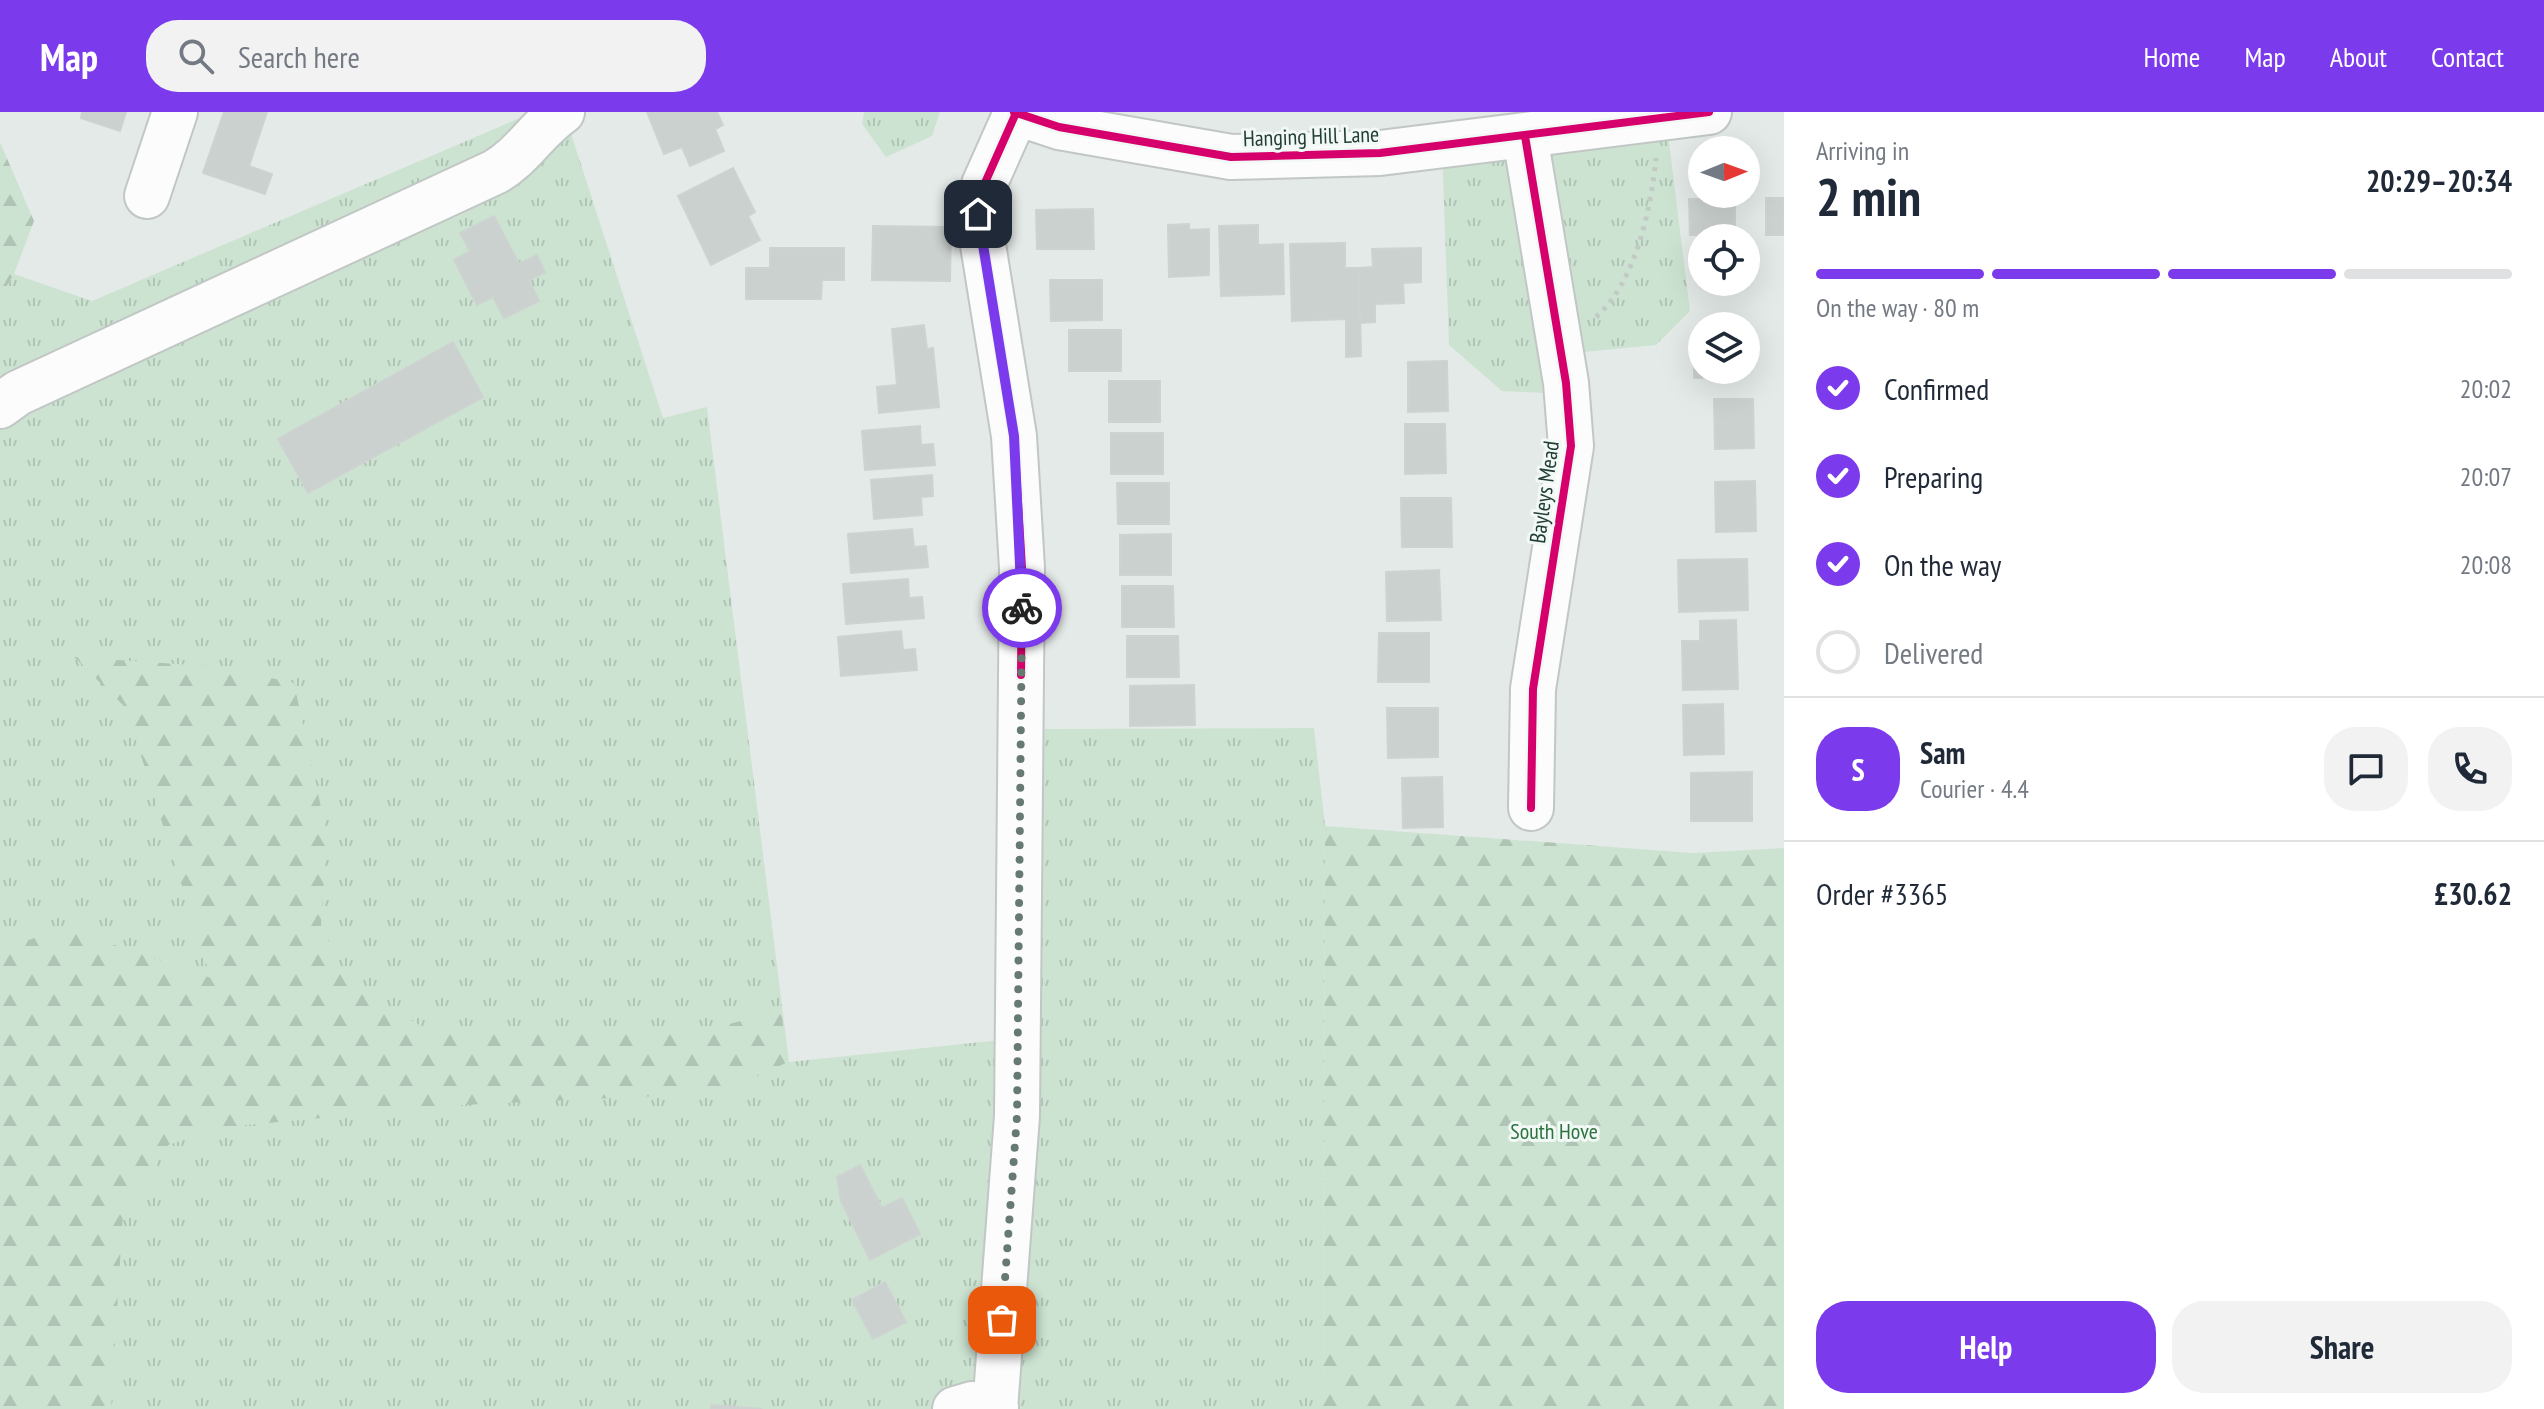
<!DOCTYPE html>
<meta charset="utf-8">
<style>
:root{--surface:#fff;--page:#f2f2f3;--text:#1f2937;--muted:#747a83;--line:#e0e1e3;--accent:#7c3aed}
body{margin:0;font-family:"PT Sans Narrow",sans-serif;background:var(--page);color:var(--text);height:100vh;display:flex;flex-direction:column;font-size:30px;white-space:nowrap}
*{box-sizing:border-box;margin:0}
p{font-size:26px;color:var(--muted)}
.icon{flex:none;width:44px;height:44px;fill:none;stroke:currentColor;stroke-width:2;stroke-linecap:round;stroke-linejoin:round}
.map{position:relative;flex:1;overflow:hidden}
.drawer{display:flex;flex-direction:column;background:var(--surface);width:760px}
.drawer>*{flex:none}
.needle{width:52px;rotate:89deg}
.controls{position:absolute;left:1688px;top:24px;display:grid;gap:16px}
.controls a{display:grid;place-items:center;width:72px;height:72px;border-radius:50%;background:var(--surface);box-shadow:0 8px 32px #0002;font-size:40px}
.pin{position:absolute;display:grid;place-items:center;width:68px;height:68px;color:#fff;margin:-34px;border-radius:16px;box-shadow:0 4px 12px #0006}
.courier{position:absolute;display:grid;place-items:center;width:80px;height:80px;margin:-40px;border:6px solid #7c3aed;border-radius:50%;background:#fff;color:#222;box-shadow:0 2px 10px #0007}
.summary em{font-style:normal;font-weight:700}
.summary div{display:flex;flex-direction:column-reverse}
.summary{display:flex;align-items:center;justify-content:space-between;height:136px;padding:0 32px}
h1{font-size:52px;font-weight:700;line-height:60px}
.bar{display:grid;grid-template-columns:repeat(4,1fr);gap:12px 8px;align-content:center;height:96px;padding:0 32px}
.bar i{height:10px;border-radius:6px;background:var(--line)}
.bar .active{background:var(--accent)}
.bar p{grid-column:span 4}
.line{display:flex;align-items:center;gap:20px;padding:0 32px;border-top:2px solid var(--line)}
.line div{flex:1}
.round{display:grid;place-items:center;flex:none;width:84px;height:84px;border-radius:32px;background:var(--page)}
ol{padding:0 32px;list-style:none}
li{display:flex;align-items:center;gap:24px;height:88px}
li p{margin-inline-start:auto}
li .icon{padding:8px;border-radius:50%;background:var(--accent);color:#fff;stroke-width:4}
li:last-child{color:var(--muted)}
li i{width:44px;height:44px;border:4px solid var(--line);border-radius:50%}
.primary-button{display:flex;gap:16px;margin-top:auto;padding:16px 32px}
.primary-button a{flex:1;height:92px;border-radius:32px;background:var(--accent);color:#fff;font-size:32px;font-weight:700;line-height:92px;text-align:center}
.primary-button a+a{background:var(--page);color:var(--text)}
header{display:flex;align-items:center;gap:48px;box-sizing:border-box;height:112px;padding:0 40px;background:var(--accent);color:#fff}
header strong{font-size:38px}
nav{display:flex;gap:44px;margin-inline-start:auto;font-size:28px}
.search{width:560px;height:72px;background:var(--page);display:flex;align-items:center;gap:20px;box-sizing:border-box;padding:0 28px;border-radius:32px;color:var(--muted);font-size:30px}
main{display:flex;flex:1;min-height:0}
.map>svg:first-child{display:block}
</style>
<header>
<strong>Map</strong>
<div class="search"><svg class="icon" aria-label="search" viewBox="0 0 24 24"><circle cx="10" cy="10" r="6"/><path d="M15 15l6 6"/></svg>Search here</div>
<nav><a>Home</a><a>Map</a><a>About</a><a>Contact</a></nav>
</header>
<main>
<div class="map">
<svg width="1784" height="1297" viewBox="0 0 1784 1297">
<defs>
<pattern id="grass-tufts" width="24" height="20" patternUnits="userSpaceOnUse" patternTransform="scale(2)"><rect width="24" height="20" fill="#cde3d2"/><path d="M3 7l-1-3M5 7V3M7 7l1-3M15 17l-1-3M17 17v-4M19 17l1-3" fill="none" stroke="#b0c4b5"/></pattern>
<pattern id="forest-firs" width="22" height="20" patternUnits="userSpaceOnUse" patternTransform="scale(2)"><rect width="22" height="20" fill="#cde3d2"/><path d="M5 1l3.5 6h-7zM16 11l3.5 6h-7z" fill="#b0c4b5"/></pattern>
</defs>
<rect width="100%" height="100%" fill="#e4eae7"/>
<!-- grass -->
<path fill="url(#grass-tufts)" d="M534,0h30l99,306 44,-11 82,655 250,-26 2,-307 273,-1 11,98 -2,583h-1323v-1112l14,-23 78,27z
M864,0h76l-8,24 -46,21 -24,-33z
M1666,6l24,193 -34,34 -73,7 -6,-26 -20,8 -13,59 -42,-2 -53,-46 -7,-198z"/>
<!-- forest -->
<path fill="url(#forest-firs)" d="M0,30l34,79 -20,53 -14,23z
M74,545l147,10 73,16 33,152 -6,91 28,58 79,46h279l74,-20 7,52 -67,31 -258,12 -239,22 -56,18 -45,69 -12,195h-111v-468l6,4 65,-15 140,48 -85,-270z
M1325,714l368,27 91,-5v561h-461z"/>
<!-- building -->
<path fill="#cbd1ce" stroke="#cdd3d0" stroke-width="2" d="M82,0h44l-6,19 -39,-13z
M224,0h43l-18,54 23,8 -7,20 -62,-21z
M647,0h70l6,13 -8,4 9,22 -34,15 -8,-19 -18,7z
M733,56l22,44 -7,4 12,24 -49,25 -33,-69z
M1766,86h18v37h-18z
M1689,87h46v36h-45z
M1093,97l1,40h-57l-1,-39z
M494,104l25,48 18,-9 8,17 -16,8 10,21 -35,17 -11,-21 -16,8 -23,-45 16,-9 -10,-18z
M1189,112v6l20,-1v46l-40,2 -1,-52z
M1258,113v20l25,-1 1,50 -63,2 -2,-70z
M873,114l78,1 -1,54 -78,-1z
M1345,131v25h14l2,88 -15,1v-38l-54,2 -2,-77z
M770,136h74v32h-22l-1,19h-75v-31h24z
M1421,136v34l-18,1 1,20 -29,1v18l-15,1 -1,-55 14,-1 -1,-18z
M1050,168h52v40l-51,1z
M924,213l3,24 6,-1 6,59 -60,6 -2,-26 20,-2 -5,-56z
M1694,217h8v41h42v7l-50,1z
M1069,218h52v41h-52z
M453,230l30,55 -175,96 -30,-54z
M1447,249l1,50 -40,1v-50z
M1109,269h51v41h-51z
M1714,287h39l1,49 -39,1z
M1405,312h40l1,49 -41,1z
M920,314l1,19 12,-1 2,21 -70,5 -3,-39z
M1111,321h52v41h-52z
M932,363l1,21 -12,1 1,18 -48,4 -3,-39z
M1755,369l1,50 -40,1 -1,-50z
M1117,371h52v41h-51z
M1401,386h50l1,49h-50z
M912,417l2,18 12,-1 2,21 -77,6 -3,-39z
M1171,422v41h-51v-40z
M1747,447l1,51 -69,2 -1,-52z
M1439,458l2,50 -54,1 -1,-49z
M908,467l1,19 13,-1 2,21 -78,6 -3,-40z
M1122,474h51l1,41h-52z
M1736,508l2,69 -55,1 -1,-49h18v-20z
M901,519l2,19 12,-1 2,21 -76,6 -3,-39z
M1379,521h50v49h-51z
M1127,524h51l1,41h-52z
M1194,573l1,40 -65,1v-40z
M1723,592l1,50 -40,1 -1,-50z
M1387,596h51v49l-50,1z
M1752,660v49h-61v-48z
M1442,665l1,50 -40,1 -1,-50z
M860,1053l22,43 20,-10 18,36 -50,26 -29,-59 -4,-24z
M885,1170l21,40 -33,17 -21,-39z
M711,1293l51,4h-51z"/>
<g fill="none" stroke-linecap="round" stroke-linejoin="round">
<defs>
<path id="minor" d="M1014,0l45,15 172,30 149,-4 329,-41
M1525,24l41,247 5,63 -38,243 -2,119
M147,84l28,-84
M0,294l18,-13 477,-221c27,-15 41,-42 67,-60
M955,1297l17,-5 24,3
M995,1297l22,-293 5,-548 -8,-132 -36,-222 6,-29 32,-72"/>
</defs>
<!-- minor casing -->
<use href="#minor" stroke="#c1c7c4" stroke-width="48"/>
<!-- path -->
<path stroke="#c1cac5" stroke-width="5" stroke-dasharray="4 6" stroke-linecap="butt" d="M1596,205c40,-35 55,-109 60,-159"/>
<!-- minor -->
<use href="#minor" stroke="#fbfcfb" stroke-width="44"/>
<defs>
<path id="cycleway" d="M1014,0l45,15 172,30 149,-4 329,-41
M1016,1l-32,72 -6,29 36,222 8,132 -1,107
M1525,24l41,247 5,63 -38,243 -2,119"/>
</defs>
<!-- cycleway casing -->
<use href="#cycleway" stroke="#f2f8f5" stroke-width="13"/>
<!-- cycleway -->
<use href="#cycleway" stroke="#d6006c" stroke-width="8"/>
</g>
<g fill="none" stroke-linecap="round" stroke-linejoin="round">
<!-- done -->
<path stroke="#667a72" stroke-width="8" stroke-dasharray="0 14.4" d="M1002,1208l15,-204 5,-508"/>
<!-- route -->
<path stroke="#7c3aed" stroke-width="10" d="M978,102l36,222 8,172"/>
</g>
<g text-anchor="middle" stroke-width="6" stroke-linejoin="round" paint-order="stroke">
<!-- street labels -->
<g font-size="22" fill="#223d33" stroke="#f2f8f5">
<text transform="translate(1311 24) rotate(-2)" y="8">Hanging Hill Lane</text>
<text transform="translate(1544 380) rotate(-82)" y="8">Bayleys Mead</text>
</g>
<!-- park labels -->
<g font-size="22" fill="#2c7340" stroke="#f2f8f5">
<text x="1554" y="1027">South Hove</text>
</g>
</g>
</svg>
<div class="controls">
<a><svg class="needle" viewBox="-14 -14 28 28"><path d="M0-13l5 13h-10z" fill="#e53935"/><path d="M0 13l5-13h-10z" fill="#747a83"/></svg></a>
<a><svg class="icon" aria-label="locate" viewBox="0 0 24 24"><circle cx="12" cy="12" r="6"/><path d="M12 2v4M12 18v4M2 12h4M18 12h4"/></svg></a>
<a><svg class="icon" aria-label="layers" viewBox="0 0 24 24"><path d="M12 4l9 5-9 5-9-5zM3 14l9 5 9-5"/></svg></a>
</div>
<div class="pin" style="left:1002px;top:1208px;background:#ea580c"><svg class="icon" aria-label="bag" viewBox="0 0 24 24"><path d="M5 8h14l-1 12H6zM9 8a3 3 0 0 1 6 0"/></svg></div>
<div class="pin" style="left:978px;top:102px;background:#1f2937"><svg class="icon" aria-label="home" viewBox="0 0 24 24"><path d="M3 11l9-7 9 7M6 9v11h12V9"/></svg></div>
<div class="courier" style="left:1022px;top:496px"><svg class="icon" aria-label="bike" viewBox="0 0 24 24"><circle cx="6" cy="16" r="4"/><circle cx="18" cy="16" r="4"/><path d="M6 16l4-8h5l3 8M10 8l3 8H6M13 5h3"/></svg></div>
</div>
<section class="drawer">
<div class="summary"><div><h1>2 min</h1><p>Arriving in</p></div><em>20:29–20:34</em></div>
<div class="bar"><i class="active"></i><i class="active"></i><i class="active"></i><i></i><p>On the way · 80 m</p></div>
<ol>
<li><svg class="icon" aria-label="check" viewBox="0 0 24 24"><path d="M5 12l5 5 9-10"/></svg>Confirmed<p>20:02</p></li>
<li><svg class="icon" aria-label="check" viewBox="0 0 24 24"><path d="M5 12l5 5 9-10"/></svg>Preparing<p>20:07</p></li>
<li><svg class="icon" aria-label="check" viewBox="0 0 24 24"><path d="M5 12l5 5 9-10"/></svg>On the way<p>20:08</p></li>
<li><i></i>Delivered</li>
</ol>
<div class="line" style="height:144px"><b class="round" style="background:var(--accent);color:#fff">S</b><div><b>Sam</b><p>Courier · 4.4</p></div><a class="round"><svg class="icon" aria-label="chat" viewBox="0 0 24 24"><path d="M4 5h16v11H9l-5 4z"/></svg></a><a class="round"><svg class="icon" aria-label="phone" viewBox="0 0 24 24"><path d="M5 4h4l2 5-3 2q2 4 5 5l2-3 5 2v4C11 20 4 13 5 4z"/></svg></a></div>
<div class="line" style="height:104px"><div>Order #3365</div><b>£30.62</b></div>
<div class="primary-button"><a>Help</a><a>Share</a></div>
</section>
</main>
